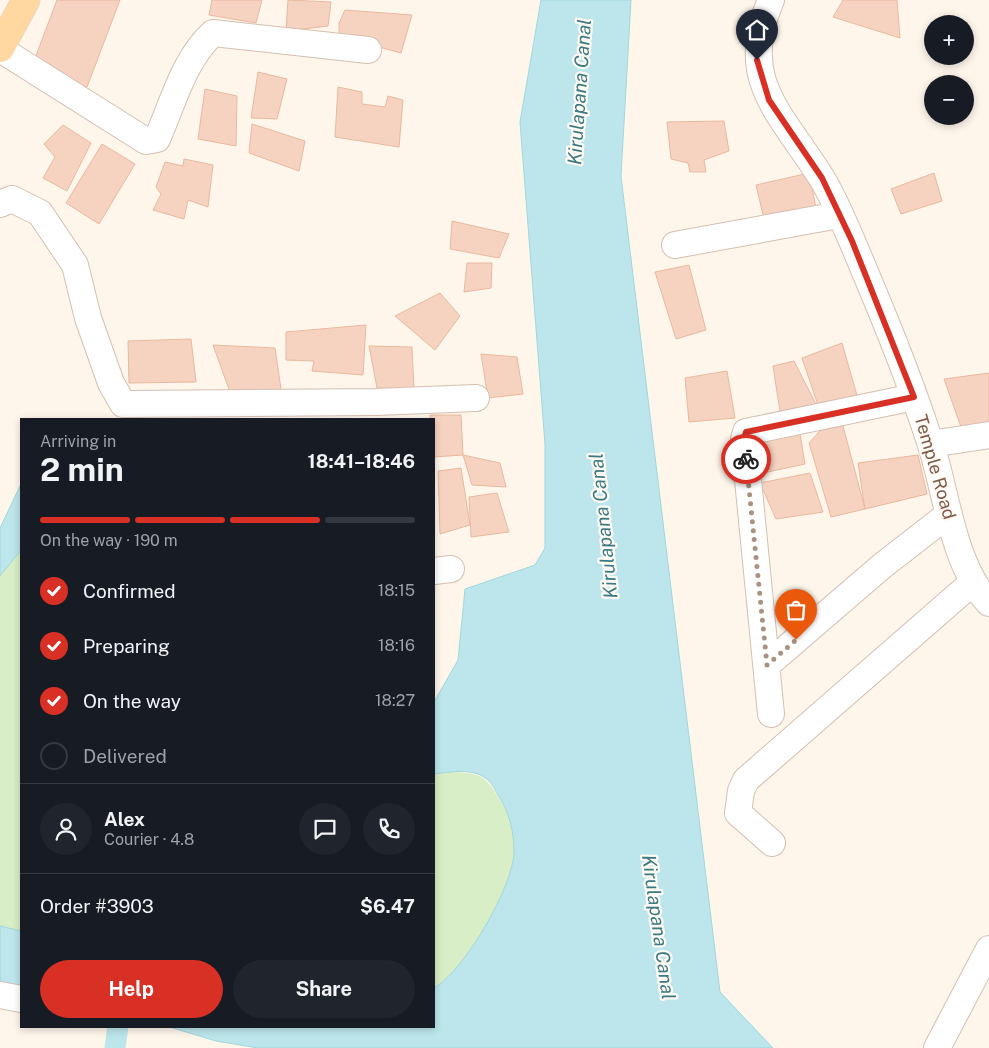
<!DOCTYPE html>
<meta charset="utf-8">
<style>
:root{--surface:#171b24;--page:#20242c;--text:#f1f3f6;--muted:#9ea1a6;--line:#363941;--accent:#d93025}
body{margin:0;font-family:"Public Sans",sans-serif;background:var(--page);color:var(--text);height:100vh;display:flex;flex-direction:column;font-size:19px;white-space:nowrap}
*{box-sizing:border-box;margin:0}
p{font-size:16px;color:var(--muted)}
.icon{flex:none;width:28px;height:28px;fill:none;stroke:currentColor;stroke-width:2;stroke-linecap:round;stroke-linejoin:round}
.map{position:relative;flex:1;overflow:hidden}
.details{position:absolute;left:20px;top:418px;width:415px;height:610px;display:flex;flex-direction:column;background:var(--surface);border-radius:0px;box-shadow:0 2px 8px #0003}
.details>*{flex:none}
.buttons{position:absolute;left:924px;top:15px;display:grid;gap:10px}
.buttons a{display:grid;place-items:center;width:50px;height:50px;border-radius:50%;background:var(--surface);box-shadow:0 2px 8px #0003;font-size:25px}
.pin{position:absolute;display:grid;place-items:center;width:42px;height:42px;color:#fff;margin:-51px -21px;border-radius:50% 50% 50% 0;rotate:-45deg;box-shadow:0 0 5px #0007}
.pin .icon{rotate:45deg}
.courier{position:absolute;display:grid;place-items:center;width:50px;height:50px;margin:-25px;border:4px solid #d93025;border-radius:50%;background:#fff;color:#222;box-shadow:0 1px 6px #0007}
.summary em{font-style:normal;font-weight:700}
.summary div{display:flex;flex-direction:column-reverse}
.summary{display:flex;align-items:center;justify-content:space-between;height:85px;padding:0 20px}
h1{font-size:32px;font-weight:700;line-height:38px}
.bar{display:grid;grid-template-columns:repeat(4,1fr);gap:8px 5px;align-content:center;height:60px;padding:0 20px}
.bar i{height:6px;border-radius:4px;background:var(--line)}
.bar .selected{background:var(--accent)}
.bar p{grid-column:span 4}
.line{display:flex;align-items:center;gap:12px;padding:0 20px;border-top:1px solid var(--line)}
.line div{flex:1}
.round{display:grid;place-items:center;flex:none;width:52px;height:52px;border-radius:26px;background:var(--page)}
ol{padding:0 20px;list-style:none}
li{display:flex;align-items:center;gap:15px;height:55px}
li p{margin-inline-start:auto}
li .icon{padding:5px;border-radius:50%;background:var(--accent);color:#fff;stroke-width:4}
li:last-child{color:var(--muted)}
li i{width:28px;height:28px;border:2px solid var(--line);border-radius:50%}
.action{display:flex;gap:10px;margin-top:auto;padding:10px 20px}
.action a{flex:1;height:58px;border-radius:30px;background:var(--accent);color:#fff;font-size:20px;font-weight:700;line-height:58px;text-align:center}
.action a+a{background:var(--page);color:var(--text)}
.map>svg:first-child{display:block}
</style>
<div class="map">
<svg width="989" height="1048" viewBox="0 0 989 1048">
<rect width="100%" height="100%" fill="#fef6eb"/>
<!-- green -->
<path fill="#d8eec6" d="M21,550v381l-21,-5v-350z
M452,772c29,1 33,3 48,28 10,15 14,32 14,50 1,36 -50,121 -80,138v-214z"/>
<!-- water -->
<path fill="#bce6eb" stroke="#a1d7dd" d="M541,0h90l-10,176 99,816 53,56h-515l-42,-7 -50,-15h268v-38c30,-17 80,-102 80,-137 0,-18 -4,-36 -13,-51 -4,-6 -8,-15 -12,-19 -14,-14 -38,-9 -55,-7v-72l24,-42 7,-71 70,-24 10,-17v-104l-25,-322z
M21,484v66l-21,26v-48z
M0,926l21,5v56l-21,-6z"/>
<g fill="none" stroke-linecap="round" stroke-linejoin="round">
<!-- canal -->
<path stroke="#bce6eb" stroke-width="21" d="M115,1048l3,-22"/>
</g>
<!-- building -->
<path fill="#f6d3c0" stroke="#eab89e" d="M57,0h63l-33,87 -55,-21z
M212,0h50l-6,23 -47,-8z
M288,0l43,2 -3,24 -42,5z
M843,0h54l3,38 -67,-21z
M345,10l67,5 -11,38 -62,-17v-13z
M258,72l29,7 -10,40 -26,-1z
M338,87l24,5v12l23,3 3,-11 15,4 -4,47 -64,-10z
M205,89l32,7 -1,50 -38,-7z
M724,121l5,30 -25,9 2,12h-16l-2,-9 -17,-4 -4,-37z
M252,124l53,17 -6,30 -50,-18z
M63,125l28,18 -24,48 -24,-13 12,-21 -11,-13z
M102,144l33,20 -36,60 -33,-21z
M184,159l29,6 -5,42 -20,-7 -4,19 -31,-9 8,-16 -5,-7 9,-25 18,4z
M809,173l7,35 -52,11 -8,-34z
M934,173l8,28 -41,13 -10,-25z
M452,221l57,13 -10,24 -49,-9z
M467,263h25l-1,25 -27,4z
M689,265l17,65 -30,9 -21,-67z
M440,293l20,23 -25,34 -40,-34z
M366,325l-3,50 -51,-4 2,-10 -28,-1v-28z
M191,339l5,43 -67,1 -1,-42z
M842,343l18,63 -39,8 -19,-56z
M213,345l62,3 7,48 -52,-4z
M369,346l43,1 2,42 -37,-1z
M481,354l36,3 6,37 -35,4z
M794,361l27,53 -40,4 -8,-52z
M727,371l8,47 -46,4 -4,-44z
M989,373v51l-28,3 -17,-48z
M430,415h31l2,40 -29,2v-38h-4z
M843,426l22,83 -34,8 -22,-74 12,-13z
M799,428l6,36 -42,9 -3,-31z
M463,455l37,8 6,24 -34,-2z
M918,455l9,39 -62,15 -7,-46z
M461,468l9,57 -30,9 -2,-63z
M810,473l13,39 -47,7 -16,-36z
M497,493l12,39 -38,5 -2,-40z"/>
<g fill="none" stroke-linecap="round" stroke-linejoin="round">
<defs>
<path id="minor" d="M771,0c-35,80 11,114 50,177 12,19 22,43 31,64 28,66 56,133 78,201 17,51 22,121 59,161
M0,49l146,92 11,-2c16,-36 27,-80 56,-106l155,17
M0,204l12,-5 28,14 35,52 13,53 23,65 12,21 253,-2 100,-4
M675,245l164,-30
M931,444l58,-9
M434,571l17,-2
M767,665l115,-99 67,-52
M771,714l-27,-275 2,-7 168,-35
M772,843l-34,-30 3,-22 5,-11 226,-197
M0,995l21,4
M937,1048l52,-99"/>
<path id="major" d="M0,48l26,-48"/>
</defs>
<!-- minor casing -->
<use href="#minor" stroke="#d5bfb1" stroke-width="28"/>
<!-- major casing -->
<use href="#major" stroke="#ddd4d0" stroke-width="29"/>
<!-- minor -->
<use href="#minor" stroke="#fff" stroke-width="26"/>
<!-- major -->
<use href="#major" stroke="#ffd8a1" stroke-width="28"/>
</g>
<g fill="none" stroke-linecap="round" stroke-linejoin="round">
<!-- done -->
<path stroke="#aa9182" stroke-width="5" stroke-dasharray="0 9" d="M746,459l21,206 29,-25"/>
<!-- route -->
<path stroke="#d93025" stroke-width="6" d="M746,459l-2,-20 2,-7 168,-35 -62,-156 -30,-63 -53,-78 -12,-40"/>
</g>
<g text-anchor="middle" stroke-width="4.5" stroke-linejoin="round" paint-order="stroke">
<!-- street labels -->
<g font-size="18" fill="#7d5a4a" stroke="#fffaf3">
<text transform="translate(935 467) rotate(74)" y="6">Temple Road</text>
</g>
<!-- water labels -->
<g font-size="19" font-style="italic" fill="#3b7a82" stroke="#fffaf3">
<text transform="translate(579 92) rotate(-86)" y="7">Kirulapana Canal</text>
<text transform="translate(603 526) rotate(-96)" y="7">Kirulapana Canal</text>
<text transform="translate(659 927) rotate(82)" y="7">Kirulapana Canal</text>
</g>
</g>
</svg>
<div class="buttons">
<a>+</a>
<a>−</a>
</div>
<div class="pin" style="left:796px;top:640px;background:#ea580c"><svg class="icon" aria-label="bag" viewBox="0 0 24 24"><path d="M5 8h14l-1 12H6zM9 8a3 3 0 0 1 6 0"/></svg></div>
<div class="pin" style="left:757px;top:60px;background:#1f2937"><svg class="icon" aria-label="home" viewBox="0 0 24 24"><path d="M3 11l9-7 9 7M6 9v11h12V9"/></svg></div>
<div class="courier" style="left:746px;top:459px"><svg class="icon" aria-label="bike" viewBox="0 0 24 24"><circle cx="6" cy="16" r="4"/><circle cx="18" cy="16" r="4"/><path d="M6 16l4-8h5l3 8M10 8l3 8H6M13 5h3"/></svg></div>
<section class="details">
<div class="summary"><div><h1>2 min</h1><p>Arriving in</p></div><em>18:41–18:46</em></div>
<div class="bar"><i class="selected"></i><i class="selected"></i><i class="selected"></i><i></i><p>On the way · 190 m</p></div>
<ol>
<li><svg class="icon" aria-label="check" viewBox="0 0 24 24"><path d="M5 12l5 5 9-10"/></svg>Confirmed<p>18:15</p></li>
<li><svg class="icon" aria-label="check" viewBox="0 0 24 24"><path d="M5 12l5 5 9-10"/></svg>Preparing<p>18:16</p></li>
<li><svg class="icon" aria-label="check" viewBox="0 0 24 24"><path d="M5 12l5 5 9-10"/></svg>On the way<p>18:27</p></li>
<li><i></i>Delivered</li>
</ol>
<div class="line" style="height:90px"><a class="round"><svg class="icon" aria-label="person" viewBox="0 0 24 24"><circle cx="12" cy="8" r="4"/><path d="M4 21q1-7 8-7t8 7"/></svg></a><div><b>Alex</b><p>Courier · 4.8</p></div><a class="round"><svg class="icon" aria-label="chat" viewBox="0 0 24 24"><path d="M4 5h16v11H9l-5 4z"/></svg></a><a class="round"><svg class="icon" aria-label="phone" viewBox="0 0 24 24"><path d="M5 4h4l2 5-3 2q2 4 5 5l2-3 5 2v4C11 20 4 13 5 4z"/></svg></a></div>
<div class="line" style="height:65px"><div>Order #3903</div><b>$6.47</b></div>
<div class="action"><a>Help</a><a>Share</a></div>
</section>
</div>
